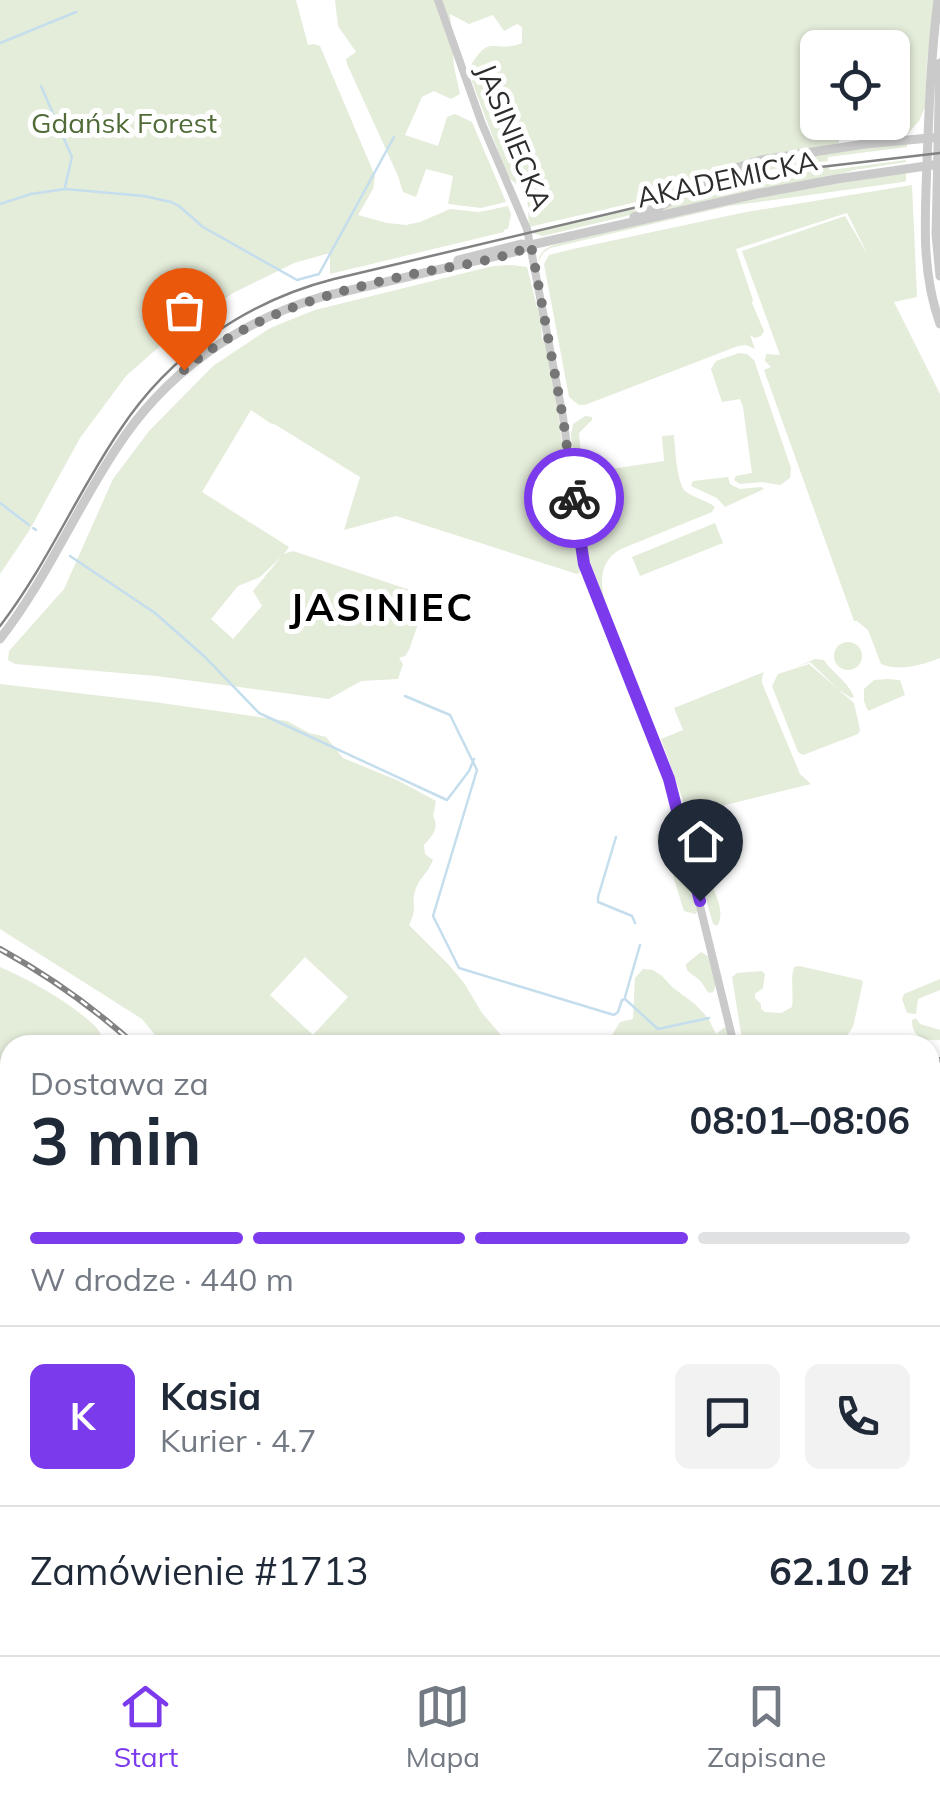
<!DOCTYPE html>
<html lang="pl">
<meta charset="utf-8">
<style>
:root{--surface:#fff;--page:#f2f2f3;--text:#1f2937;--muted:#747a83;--line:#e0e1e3;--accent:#7c3aed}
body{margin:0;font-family:Mulish,sans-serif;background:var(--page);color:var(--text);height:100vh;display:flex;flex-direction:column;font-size:38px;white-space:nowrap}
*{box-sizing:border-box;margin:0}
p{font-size:32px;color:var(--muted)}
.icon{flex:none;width:55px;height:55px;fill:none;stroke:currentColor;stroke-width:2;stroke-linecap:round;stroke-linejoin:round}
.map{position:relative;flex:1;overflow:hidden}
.drawer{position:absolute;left:0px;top:1035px;width:940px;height:620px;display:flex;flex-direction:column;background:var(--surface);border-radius:30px 30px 0 0;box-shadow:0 2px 8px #0004}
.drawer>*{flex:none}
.controls{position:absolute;left:800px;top:30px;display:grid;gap:20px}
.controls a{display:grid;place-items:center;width:110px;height:110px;border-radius:15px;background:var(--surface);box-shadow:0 2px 8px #0004;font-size:50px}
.pin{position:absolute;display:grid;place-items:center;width:85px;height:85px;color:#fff;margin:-102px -42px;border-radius:50% 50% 50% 0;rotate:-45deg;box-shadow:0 0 10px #0007}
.pin .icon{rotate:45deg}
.courier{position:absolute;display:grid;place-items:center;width:100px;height:100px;margin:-50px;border:8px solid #7c3aed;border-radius:50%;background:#fff;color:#222;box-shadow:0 2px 12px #0007}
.overview em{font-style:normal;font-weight:700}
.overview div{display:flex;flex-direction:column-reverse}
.overview{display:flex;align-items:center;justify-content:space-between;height:170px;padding:0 30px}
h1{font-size:65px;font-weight:700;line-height:75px}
.bar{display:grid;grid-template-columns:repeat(4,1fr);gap:15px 10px;align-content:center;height:120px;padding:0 30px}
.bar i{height:12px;border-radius:8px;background:var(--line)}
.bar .on{background:var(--accent)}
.bar p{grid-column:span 4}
.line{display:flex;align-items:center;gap:25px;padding:0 30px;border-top:2px solid var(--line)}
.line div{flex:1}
.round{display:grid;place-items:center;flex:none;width:105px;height:105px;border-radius:15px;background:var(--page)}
.tabs{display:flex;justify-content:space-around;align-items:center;height:140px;border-top:2px solid var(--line);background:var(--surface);font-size:28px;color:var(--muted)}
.tabs a{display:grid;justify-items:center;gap:5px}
.tabs .on{color:var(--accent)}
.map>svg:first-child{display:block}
</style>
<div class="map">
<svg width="940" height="1655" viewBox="0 0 940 1655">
<rect width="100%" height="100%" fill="#fff"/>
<!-- green -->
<path fill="#e4ecda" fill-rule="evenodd" d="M0,0h296l12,45 6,-1 6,2 55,130 -2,13 -15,26 29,8 19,2 14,-3 30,-13 29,3 29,-6 3,8 -3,15 -4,1v2l-174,42v-21l-36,10 -61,30 -56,38 -51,45 -46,62 -51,93 -29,43z
M335,0h600l-8,61 -2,46 -6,14 -11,12 -49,2v2l-20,3v3l-8,3 -84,14 -59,30 -159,37 -2,-34 -19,-16 -40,-106c22,-41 24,-16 54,-28v-16l-5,-3 -13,7 -11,-16 -24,9 -19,-10 4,53 6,27 -9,5 -17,-8 -12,6 -17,38 33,11 9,-29 8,-3 17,8 34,80 -25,6 -33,-4 5,-28 -27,-7 -10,28 -13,-5 -5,-16 -51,-112 -1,-5 10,-7 -18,-26zM818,48h74v74h-74z
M907,143v4l-79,10v4l-41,5 -71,16c22,-23 154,-35 191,-39z
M906,160v2l-52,8 -19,6 -152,30 -42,11 43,-20 99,-22 46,-8 1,3z
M906,172v9l-3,1 -174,24 -179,42 -7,5 -5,9c2,-13 12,-16 23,-19l203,-47z
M912,185l5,112 -23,5 46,92v264c-18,7 -41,14 -59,6l-13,-34 -11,-9h-3l-90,-251 7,-3 -6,-6 1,-7 14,1 -38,-104 103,-35 23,39 -21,-42 -111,36 17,51 -1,3 12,28 -3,5 -6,2 -5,-3 5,14 -9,-4 -8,1 -153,59h-6l-10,-8 -25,-133 5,-9 24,-6 173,-37z
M665,202l-26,11 -96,23 -11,-3z
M512,265l15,2 10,40 3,3 2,29 7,10 6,42 17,125 9,48 -1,8 -3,2 -181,-58 -52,14 16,-53 -84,-52 -6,-2 -19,-13 -49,82 87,55 -5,7 9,-3 132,44v9l-16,46 -4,6 -6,2 4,6 -5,15 -37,2 -32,18 -173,-23 -141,-12 -7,-4 1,-9 55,-62 49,-110 36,-48 64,-65 57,-38 45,-18 178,-44zM281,557l-28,34 9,15 -29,33 -22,-20 27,-33 22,-9z
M739,353l8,1 7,6 37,108 -1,10 -10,7 -18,-3 -22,2 -6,-4 2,-4 16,-3 -9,-66 -3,-8 -18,3 -11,-33 5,-8z
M585,416l7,1v3l-13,13 2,25 14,-1 3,14 66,-10 -2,-25 12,-1c1,13 3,48 11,56 9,7 21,9 30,16l-3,5 -91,37c-42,22 -3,84 10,115l-33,-73 -11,-34 -16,-122 2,-11z
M728,477l2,7 10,5 21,-2 3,2 -39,18 -8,-9 -26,-12 2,-5z
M715,523l8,20 -83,33 -8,-19z
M834 656a14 14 0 1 1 28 0a14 14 0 1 1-28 0Z
M815,659l9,1c10,15 22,19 30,37l-3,1 -13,-9 -28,-27 -17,6z
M809,664l45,39 6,27 -2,4 -55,21 -5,-3 -26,-66 6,-12z
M764,672l-2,5v6l38,91 11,10 -123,30 -27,-75 22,-9 -9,-22z
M887,679l13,1 5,15 -37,16 -4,-10v-12l10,-9z
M0,684l154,18 133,19 22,12 17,4 17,21 56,23 37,20 -3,15c7,12 -1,20 -9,29l1,9 8,6c-4,12 -15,19 -18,31 -4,15 3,17 -6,34l40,40 15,18 18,30 25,29 -2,3h-342l-21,-26 -142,-90zM305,957l43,40 -35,38 -43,-40z
M665,822h7l7,12 19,77 -3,3 -11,-3 -11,-35 3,-14 -18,-19 -1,-7z
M708,879l3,2c4,14 15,32 6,45l-4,-2 -10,-35z
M701,952l7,4c4,11 12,26 5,36l-4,1c-4,-4 -6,-10 -10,-13 -6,-7 -13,-6 -13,-16z
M799,966l62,14 2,2 -10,45 -13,18h-97l-11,-68 5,-4 25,-2 3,3 -2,14 -8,6v4l6,6v5l4,3 16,1 11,-6c2,-13 -2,-28 2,-40z
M0,967c30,13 71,36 95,59 6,6 6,12 13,19h-98v84l-10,1z
M643,969l10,1 9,6 10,11 23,17 13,14 8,16 9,-7 3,7 -2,11h-120l14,-23 13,-3 2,-41z
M940,979v11l-22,9 -2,15 -9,-1 -5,-14 2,-5z
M916,1018l4,6 20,6v10c-16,1 -28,-2 -28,-20z
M940,1100v85l-10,-5c0,-26 -2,-56 10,-80z
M10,1145v51l-10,-1v-49z
M940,1227v52l-10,1v-52z
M940,1392v152l-10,1v-152z
M0,1430h10v65l-10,-8z
M0,1613l10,4v28h31l11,10h-52z
M70,1645h52c-18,10 -35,10 -52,0z
M154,1645h121l-2,10h-40l-9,-4 -6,4h-69l7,-7z
M368,1645h528l2,10h-534z"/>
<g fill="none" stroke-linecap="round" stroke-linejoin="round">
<!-- stream -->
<path stroke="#c5deed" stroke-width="2.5" d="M0,43l76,-31
M41,86l31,71 -7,30
M0,204l31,-10 34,-5 79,7 27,6 8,4 24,21 94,53 22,-6 75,-137
M0,503l29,22
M33,528l3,2
M70,556l85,57 50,44 54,56 188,87 22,-29 5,-12
M405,696l45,19 27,55 -44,146 26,52 155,47 4,-3 4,-12 3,-1 33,30 51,-11
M616,837l-18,60v5l34,14 3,7
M625,997l15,-52"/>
<!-- minor -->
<path stroke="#cacaca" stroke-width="8" d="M438,0l44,124 45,105 36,188 21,147 85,215 65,266
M0,1282l10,-2
M0,1358l10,-1
M0,1390l10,-2
M930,1554l10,-1
M0,1597l10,9
M55,1645l12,10
M911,1645l2,10"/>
<!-- tertiary -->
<path stroke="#cacaca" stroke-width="9" d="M938,0c-7,54 -9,108 -11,163 -2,56 -6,108 13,161
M940,63l-4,171 4,42
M634,217l23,-9 70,-37 34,-11 104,-16 75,-7
M458,260l63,-16 10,1
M0,639c46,-59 75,-128 116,-190 48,-75 121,-127 205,-152l193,-45 17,-7 225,-51 81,-15 103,-15"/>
<!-- primary -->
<path stroke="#a5a5a5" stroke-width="11" d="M930,1202l10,-1
M0,1209h10
M930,1215l10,-1
M0,1224h10"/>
<!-- tram -->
<path stroke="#828282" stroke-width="2.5" d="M0,626c47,-61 77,-133 120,-196 50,-76 127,-129 214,-151l430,-102 48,-9 128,-15"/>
<defs>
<path id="rail" d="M0,949c49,27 93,58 135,96
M930,1061l10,-1
M0,1140l10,-1
M286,1655l3,-10"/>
</defs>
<!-- rail casing -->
<use href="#rail" stroke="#828282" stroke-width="6"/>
<!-- rail -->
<use href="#rail" stroke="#fff" stroke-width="2.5" stroke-dasharray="8" stroke-linecap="butt"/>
</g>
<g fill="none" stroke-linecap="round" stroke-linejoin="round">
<!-- done -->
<path stroke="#767676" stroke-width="10" stroke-dasharray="0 18" d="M184,370c67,-57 150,-79 234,-97 29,-6 89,-13 113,-28l32,173 11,80"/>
<!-- route -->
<path stroke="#7c3aed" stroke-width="12" d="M574,498l10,66 85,215 31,122"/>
</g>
<g text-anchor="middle" stroke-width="10" stroke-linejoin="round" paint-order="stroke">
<!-- park labels -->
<g font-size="28" fill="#516b38" stroke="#fff">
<text x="124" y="133">Gdańsk Forest</text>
</g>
<!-- street labels -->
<g font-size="28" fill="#2d2d2d" stroke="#fff">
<text transform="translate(514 137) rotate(68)" y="10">JASINIECKA</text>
<text transform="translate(727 179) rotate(-12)" y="10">AKADEMICKA</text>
</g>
<!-- district labels -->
<g font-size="38" font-weight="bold" letter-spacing="2.5" fill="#000" stroke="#fff">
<text x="382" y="621">JASINIEC</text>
</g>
</g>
</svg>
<div class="controls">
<a><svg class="icon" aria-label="locate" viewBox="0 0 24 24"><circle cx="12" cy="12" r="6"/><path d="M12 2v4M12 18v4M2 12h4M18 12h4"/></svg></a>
</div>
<div class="pin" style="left:184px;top:370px;background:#ea580c"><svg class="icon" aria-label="bag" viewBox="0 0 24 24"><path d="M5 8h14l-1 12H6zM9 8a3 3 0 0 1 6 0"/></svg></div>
<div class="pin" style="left:700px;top:901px;background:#1f2937"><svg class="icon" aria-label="home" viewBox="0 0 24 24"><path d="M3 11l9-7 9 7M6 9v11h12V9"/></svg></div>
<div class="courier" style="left:574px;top:498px"><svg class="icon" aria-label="bike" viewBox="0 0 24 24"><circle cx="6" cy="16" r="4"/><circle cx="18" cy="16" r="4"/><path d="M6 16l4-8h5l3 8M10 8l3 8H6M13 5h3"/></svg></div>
<section class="drawer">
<div class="overview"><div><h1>3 min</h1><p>Dostawa za</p></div><em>08:01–08:06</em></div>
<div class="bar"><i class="on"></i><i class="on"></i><i class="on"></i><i></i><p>W drodze · 440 m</p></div>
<div class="line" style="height:180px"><b class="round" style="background:var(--accent);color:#fff">K</b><div><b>Kasia</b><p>Kurier · 4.7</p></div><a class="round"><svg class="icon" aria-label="chat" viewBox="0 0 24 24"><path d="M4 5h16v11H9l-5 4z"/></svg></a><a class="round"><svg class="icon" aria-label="phone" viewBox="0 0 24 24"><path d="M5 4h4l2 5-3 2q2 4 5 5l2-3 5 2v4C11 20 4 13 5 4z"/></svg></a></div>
<div class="line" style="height:130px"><div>Zamówienie #1713</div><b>62.10 zł</b></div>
</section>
</div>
<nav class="tabs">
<a class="on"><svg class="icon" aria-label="home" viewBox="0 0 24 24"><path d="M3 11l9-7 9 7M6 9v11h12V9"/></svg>Start</a>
<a><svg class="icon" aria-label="map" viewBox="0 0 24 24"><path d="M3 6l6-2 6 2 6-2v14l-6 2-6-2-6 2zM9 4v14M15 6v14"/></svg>Mapa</a>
<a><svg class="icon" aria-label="saved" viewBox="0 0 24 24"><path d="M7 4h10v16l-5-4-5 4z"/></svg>Zapisane</a>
</nav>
